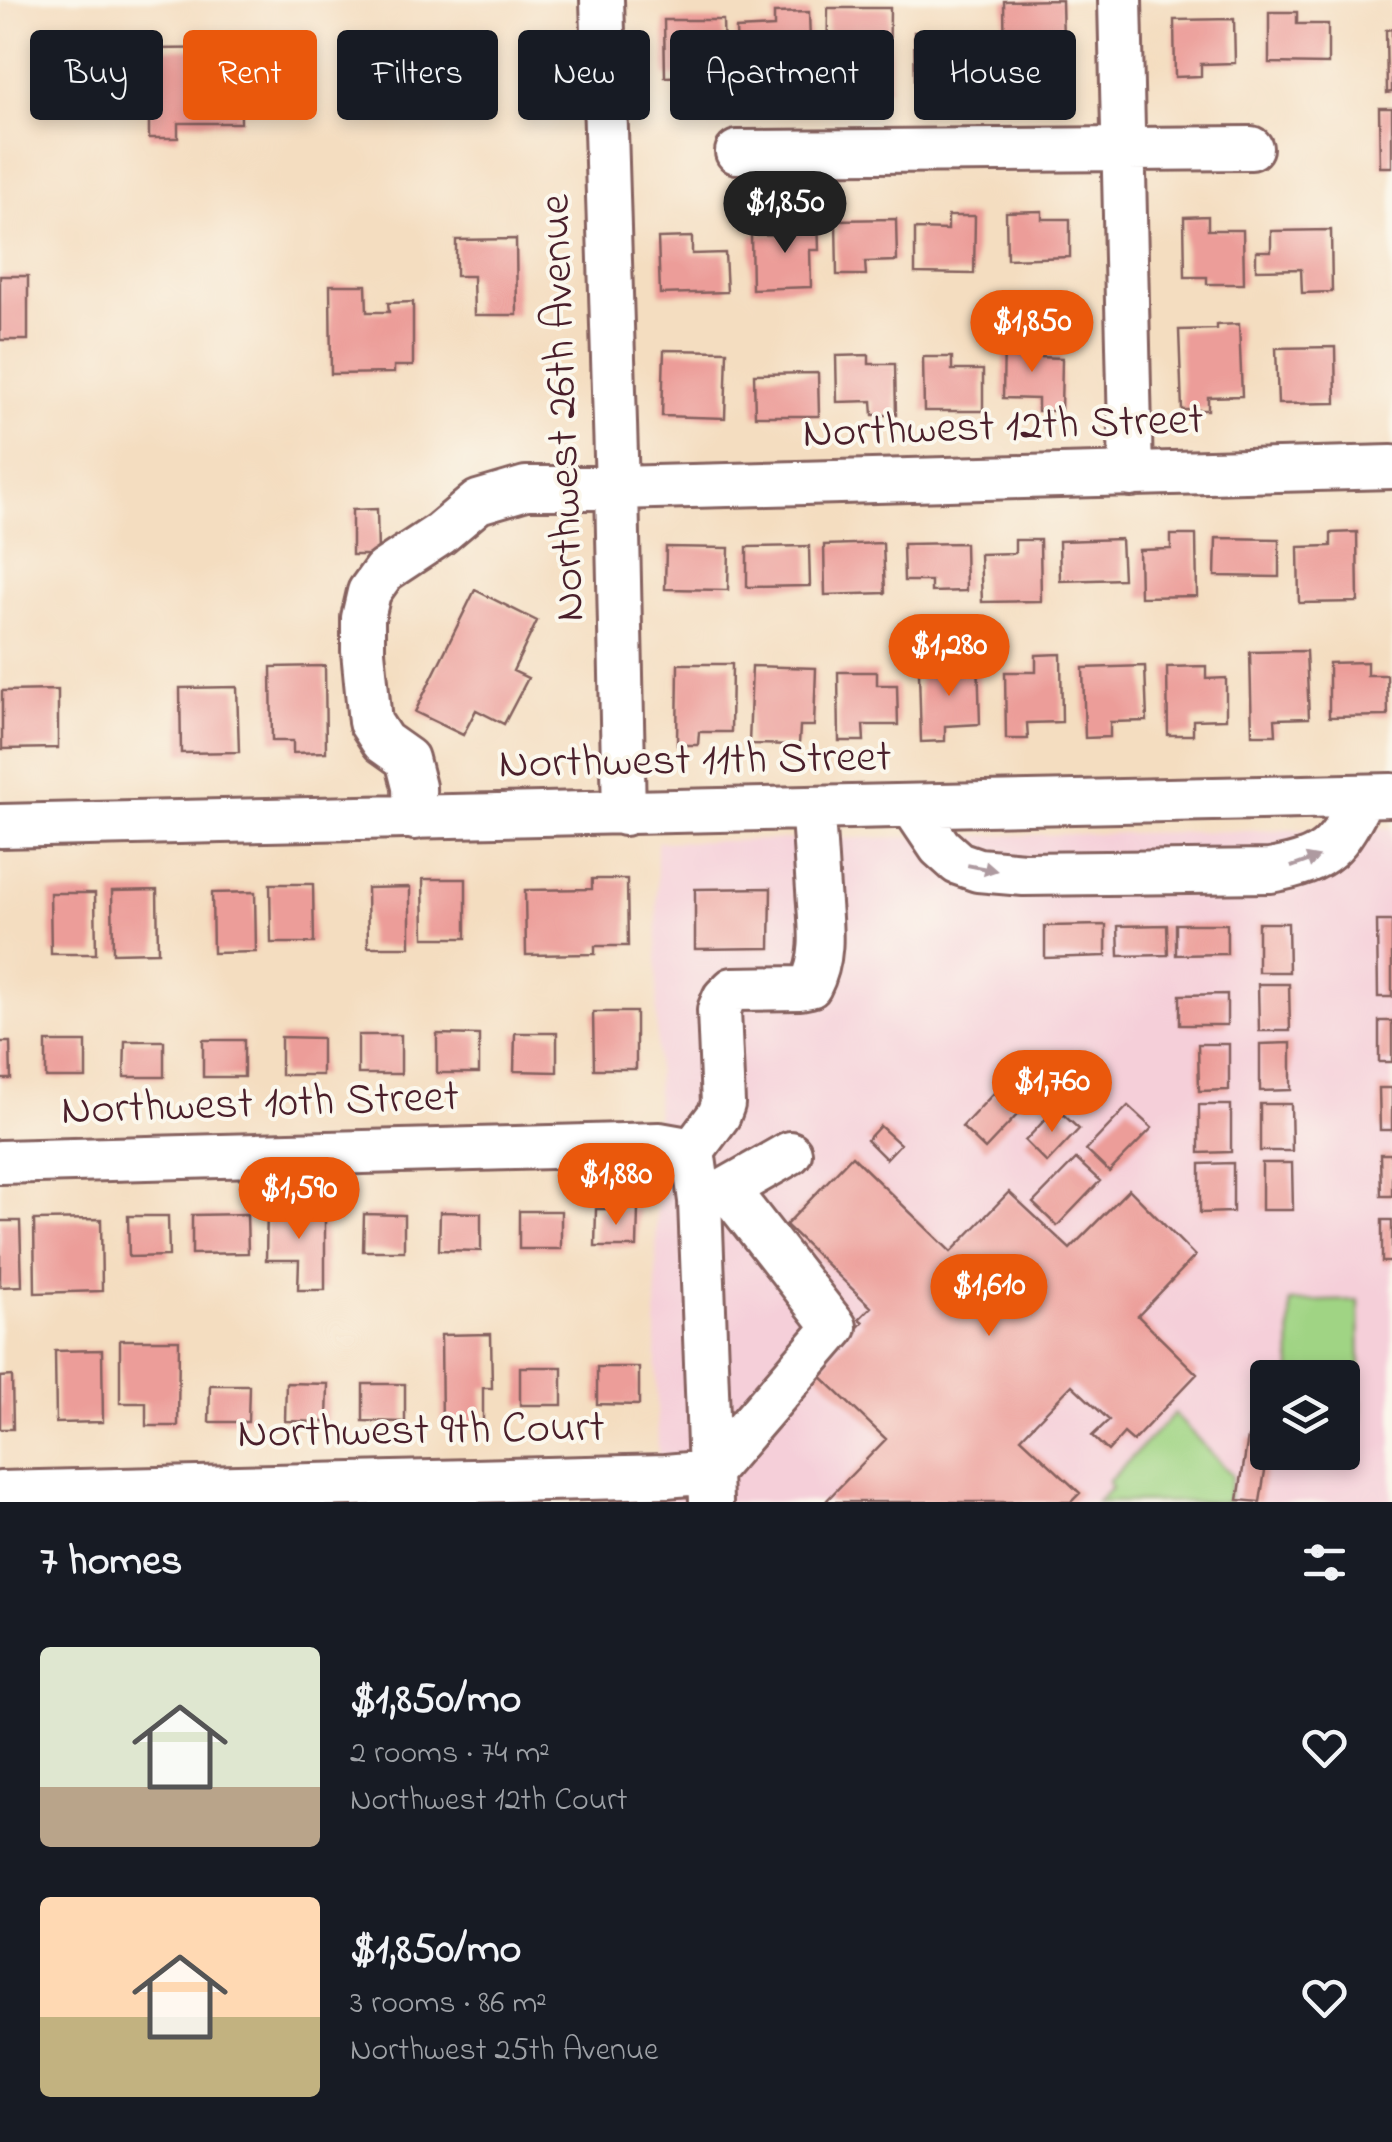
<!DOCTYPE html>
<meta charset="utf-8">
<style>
:root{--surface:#171b24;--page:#20242c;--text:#f1f3f6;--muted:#9ea1a6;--accent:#ea580c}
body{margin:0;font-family:"Indie Flower",sans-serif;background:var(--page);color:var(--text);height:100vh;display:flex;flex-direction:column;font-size:38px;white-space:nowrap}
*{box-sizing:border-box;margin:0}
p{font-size:32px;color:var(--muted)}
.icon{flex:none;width:55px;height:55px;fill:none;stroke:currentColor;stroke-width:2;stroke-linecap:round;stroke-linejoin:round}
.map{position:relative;height:1502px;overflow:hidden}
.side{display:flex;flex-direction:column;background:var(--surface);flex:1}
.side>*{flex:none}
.top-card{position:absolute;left:30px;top:30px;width:1332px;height:90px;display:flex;gap:20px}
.buttons{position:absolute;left:1250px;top:1360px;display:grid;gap:20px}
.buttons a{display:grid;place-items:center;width:110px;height:110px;border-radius:10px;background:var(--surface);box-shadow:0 5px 15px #0003;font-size:50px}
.price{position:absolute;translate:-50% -85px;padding:0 22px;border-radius:35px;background:var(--accent);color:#fff;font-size:32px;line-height:65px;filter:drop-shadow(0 2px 5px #0008)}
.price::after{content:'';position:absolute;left:50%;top:60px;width:30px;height:22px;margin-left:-15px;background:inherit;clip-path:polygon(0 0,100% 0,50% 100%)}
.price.current{background:#222;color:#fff}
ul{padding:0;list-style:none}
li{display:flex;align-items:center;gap:30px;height:250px;padding:0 40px}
li span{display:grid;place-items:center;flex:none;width:280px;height:200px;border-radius:10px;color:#555}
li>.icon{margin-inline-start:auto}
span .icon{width:120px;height:120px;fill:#fffc;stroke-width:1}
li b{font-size:42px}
h2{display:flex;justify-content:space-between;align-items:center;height:120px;padding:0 40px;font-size:42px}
.pill{padding:0 35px;border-radius:10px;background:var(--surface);box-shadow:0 5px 15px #0003;font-size:35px;line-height:90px}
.pill.current{background:var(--accent);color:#fff}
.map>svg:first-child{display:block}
.built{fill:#f5cfd9;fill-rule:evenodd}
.green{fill:#a0d484;stroke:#757a58;stroke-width:2.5}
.building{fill:#ec9d99}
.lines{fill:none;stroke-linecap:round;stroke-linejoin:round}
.minor-casing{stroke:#86625f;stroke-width:48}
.minor{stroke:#fff;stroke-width:42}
.oneway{fill:#ae9aa0}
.labels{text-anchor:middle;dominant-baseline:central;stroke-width:8;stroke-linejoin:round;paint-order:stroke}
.street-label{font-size:45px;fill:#4a1f2b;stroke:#fbf7ec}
</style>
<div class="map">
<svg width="1392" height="1502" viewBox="0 0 1392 1502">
<rect width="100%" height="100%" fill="#fbf7ec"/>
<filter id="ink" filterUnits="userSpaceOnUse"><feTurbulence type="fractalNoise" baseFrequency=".01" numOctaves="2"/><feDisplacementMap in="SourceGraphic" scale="20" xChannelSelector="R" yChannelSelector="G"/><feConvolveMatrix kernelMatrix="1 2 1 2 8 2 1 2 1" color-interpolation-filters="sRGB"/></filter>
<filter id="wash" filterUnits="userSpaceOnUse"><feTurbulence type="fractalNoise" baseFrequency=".0048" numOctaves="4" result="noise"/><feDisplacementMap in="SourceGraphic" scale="40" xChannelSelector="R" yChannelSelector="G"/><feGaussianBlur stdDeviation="2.25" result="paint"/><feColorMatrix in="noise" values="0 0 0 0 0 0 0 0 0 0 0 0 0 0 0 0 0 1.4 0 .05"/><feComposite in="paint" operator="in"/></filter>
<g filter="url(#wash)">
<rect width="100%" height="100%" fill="#f4ddc0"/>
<path class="built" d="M1392 828V1502H659L656 1361 657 842ZM1268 1378H1342V1452H1268Z"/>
<path class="green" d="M1359 1300 1361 1421 1343 1422 1342 1378 1291 1377 1290 1302Z
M1174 1414 1232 1475 1228 1502H1097L1111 1488 1108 1482Z"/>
<g id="blocks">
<path class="building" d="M1062 0 1064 84 1043 85 1042 72H1005L1004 1Z
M828 8H890L889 90H865V77H827Z
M809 12 811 71 738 74 736 29 774 27V13Z
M1269 12H1297V24H1328V64L1269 63Z
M1234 19 1235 63 1201 64V76L1175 77 1174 20Z
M664 20H723L724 61 690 62V76L665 77Z
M1392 29V92L1387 93 1386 30Z
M914 32H943V45H974L975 86 915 87Z
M240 48 241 123H178V138H149V49Z
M1379 108H1392V167H1380Z
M1042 211V219H1070V257L1007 259 1006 212Z
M948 216H975L974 274 915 273V229L948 230Z
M1208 216V230H1243L1244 284H1207V277H1185L1184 217Z
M818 217 819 250H810L811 287 752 289 751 235 786 234V218Z
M896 219 897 261 865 262 866 275H837L836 220Z
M1331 230 1332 292 1302 293 1301 269 1256 270V251H1271V231Z
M692 237V254L725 253 727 292 660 294 658 238Z
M516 239 517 315H474L473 276H456V240Z
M0 276H28V340H0Z
M330 285H366L367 312H389L388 303 413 302V366H394V373L331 374Z
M1239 324 1242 396 1208 397V410H1182L1179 330 1217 329V325Z
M1004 339H1039V357L1062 358 1061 411H1038V399L1003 398Z
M1335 347 1336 403 1278 404 1276 348Z
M664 350 727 351 725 418 662 416Z
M869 355V364H895L896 415H873L872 401 837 402 836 356Z
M923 357H952V370H983V411H924Z
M818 373 819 416H755L754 374Z
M377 509 378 555H352V510Z
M1357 532 1358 602 1299 603 1298 547 1331 546V533Z
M1171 535H1196L1197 596 1140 597 1139 550 1171 549Z
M1216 538 1279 539V577L1215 576Z
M1121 539 1123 579 1060 581 1059 541Z
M1015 540H1040L1041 601 982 602 980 554 1015 553Z
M883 543 885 593 825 595 824 545Z
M965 543 966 591 931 592V581H904L903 544Z
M809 546 810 586 747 587V547Z
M666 547 729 548 728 590 665 589Z
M475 590 537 621 513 671 528 678 504 724 476 710 463 735 415 712Z
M1306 651 1309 718 1275 719 1276 735H1252L1250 652Z
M1061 654 1062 722 1027 723 1028 739H1006L1005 672H1036V655Z
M978 657 980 724 945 726V741L921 742 919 672 953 671V658Z
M1367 662V675H1387L1388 716 1329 717V663Z
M678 664H732L731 732H699L698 745H677Z
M325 666 326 752 293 753V741H272L271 667Z
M752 666 816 668 814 726H800L799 745 749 744Z
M1145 666 1147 721 1110 722V737L1085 738 1083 668Z
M1206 666V679L1226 678V719L1193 720V735H1168L1167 667Z
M838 672H877V685H897L898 725H863L864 741H839Z
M237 687 239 752 181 753 180 688Z
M58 690V748L2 749V691Z
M423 879H466V938H424Z
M592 879H627L628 946H595V954L526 955 525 890 592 889Z
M270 884H313L314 943H271Z
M410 887V947H368L367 888Z
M771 888 770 948 695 949V889Z
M157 890 158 952 113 953 112 891Z
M255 892 256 952 213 953 212 893Z
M50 893H95L96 954H51Z
M1377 921H1392V997H1378Z
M1258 923H1288L1289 972H1258Z
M1176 924H1227V954L1176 955Z
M1106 925V956L1045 958V926Z
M1167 925 1168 955 1119 956 1118 926Z
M1258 984H1289L1290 1031H1259Z
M1227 994V1025H1180V995Z
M593 1012H636V1069H594Z
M1379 1021H1392V1062H1379Z
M515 1033H557V1072L514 1071Z
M437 1034 479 1035V1073H437Z
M358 1035H401V1074H358Z
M281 1037 322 1038V1075H281Z
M203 1040H244V1077H203Z
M125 1041H164V1077H124Z
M0 1042H10L11 1079H0Z
M46 1042H86V1078H46Z
M1291 1043V1090L1260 1091V1044Z
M1198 1044H1229V1090L1199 1091Z
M1379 1088H1392V1130H1380Z
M994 1093 1017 1115 985 1149 962 1127Z
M1260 1104H1291L1292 1151H1260Z
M1199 1105H1231V1152L1199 1153Z
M1128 1106 1152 1128 1109 1172 1086 1150Z
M1056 1108 1079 1129 1047 1163 1025 1141Z
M880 1126 900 1144 886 1159 867 1140Z
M1380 1154H1392V1196H1381Z
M852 1156 951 1252 1009 1192 1070 1249 1129 1189 1195 1256 1138 1316 1197 1374 1133 1441 1124 1433 1108 1451 1092 1436 1109 1420 1072 1385 1021 1438 1080 1493 1071 1502H829L827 1500 886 1439 816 1372 863 1322 859 1319 871 1307 786 1225Z
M1076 1159 1100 1181 1057 1226 1033 1203Z
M1233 1163V1212L1200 1213V1164Z
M1262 1163H1292L1293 1210H1262Z
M267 1207 325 1208V1290H298L299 1260H266Z
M596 1209H638L637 1247H595Z
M519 1211H561V1249H519Z
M440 1212 481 1213V1251L439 1250Z
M247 1214 248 1253 192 1254V1215Z
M364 1214 404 1215V1251H363Z
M128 1216H168L169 1256 129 1257Z
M101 1219 102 1291 35 1293 34 1220Z
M1382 1220H1392V1262H1382Z
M0 1221H20L22 1286 0 1287Z
M491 1334 492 1388H483V1425H442L441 1335Z
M120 1340H179L178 1426H146V1403H120Z
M102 1350 103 1422 56 1423 55 1351Z
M520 1367H562V1405H520Z
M597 1367H639V1405L597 1404Z
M12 1376 13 1429H0V1377Z
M286 1383 328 1384 327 1422 285 1421Z
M363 1384H405V1422L363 1421Z
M210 1385H249L248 1422H209Z
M1248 1437 1268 1440V1452L1260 1502 1238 1500Z"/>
</g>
</g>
<g filter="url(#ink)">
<use href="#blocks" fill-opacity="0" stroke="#86625f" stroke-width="2.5"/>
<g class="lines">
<g class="minor-casing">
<path id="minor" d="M602 0 617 488 624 814
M1120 0 1131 475
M737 152 1251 148
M913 807 940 847 958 863 978 870 1024 874 1270 871C1329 860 1337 847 1363 796
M415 818 414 787 407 759 383 742 370 722 363 651V618L369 592 384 571 440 534 478 502 526 488H617L1392 467
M0 826 1392 795
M693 1150 719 1115 723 1104 719 1010 724 998 733 989 800 988 810 986C826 955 820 923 818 890 816 863 815 836 812 809
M0 1162 659 1144 693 1150 700 1201 710 1472 666 1476 0 1493
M727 1189 790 1153
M700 1201 727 1189 835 1327 710 1472 711 1502"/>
</g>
<use href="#minor" class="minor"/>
</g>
<defs><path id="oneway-solid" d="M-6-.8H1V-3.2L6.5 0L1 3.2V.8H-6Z" transform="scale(2.5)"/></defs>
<g class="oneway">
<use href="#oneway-solid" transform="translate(1305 862) rotate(-20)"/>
<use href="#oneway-solid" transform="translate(982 868) rotate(11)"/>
</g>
</g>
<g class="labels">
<g class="street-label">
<text transform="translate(564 408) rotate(-92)">Northwest 26th Avenue</text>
<text transform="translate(1003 428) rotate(-2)">Northwest 12th Street</text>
<text transform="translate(695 762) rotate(-1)">Northwest 11th Street</text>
<text transform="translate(260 1105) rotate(-2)">Northwest 10th Street</text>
<text transform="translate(421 1432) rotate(-1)">Northwest 9th Court</text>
</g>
</g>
</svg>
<div class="buttons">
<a><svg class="icon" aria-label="layers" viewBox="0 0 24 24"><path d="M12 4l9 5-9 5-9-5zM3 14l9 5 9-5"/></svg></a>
</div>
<b class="price current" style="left:785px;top:256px">$1,850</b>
<b class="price" style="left:1032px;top:375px">$1,850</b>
<b class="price" style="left:949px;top:699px">$1,280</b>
<b class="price" style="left:1052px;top:1135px">$1,760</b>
<b class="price" style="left:616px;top:1228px">$1,880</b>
<b class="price" style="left:299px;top:1242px">$1,590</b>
<b class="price" style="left:989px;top:1339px">$1,610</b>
<div class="top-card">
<a class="pill">Buy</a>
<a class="pill current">Rent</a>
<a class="pill">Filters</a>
<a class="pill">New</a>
<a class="pill">Apartment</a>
<a class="pill">House</a>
</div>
</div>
<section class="side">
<h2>7 homes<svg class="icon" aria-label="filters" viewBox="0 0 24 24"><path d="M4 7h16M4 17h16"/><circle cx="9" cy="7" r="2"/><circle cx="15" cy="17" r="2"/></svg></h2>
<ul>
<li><span style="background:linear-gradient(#dfe7d0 70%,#b9a48a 0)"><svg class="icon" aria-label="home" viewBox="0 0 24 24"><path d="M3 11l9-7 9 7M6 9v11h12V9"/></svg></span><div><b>$1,850/mo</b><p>2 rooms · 74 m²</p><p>Northwest 12th Court</p></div><svg class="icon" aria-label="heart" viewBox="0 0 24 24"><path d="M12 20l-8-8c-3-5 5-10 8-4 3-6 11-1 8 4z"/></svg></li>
<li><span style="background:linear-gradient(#ffd9b3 60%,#c2b280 0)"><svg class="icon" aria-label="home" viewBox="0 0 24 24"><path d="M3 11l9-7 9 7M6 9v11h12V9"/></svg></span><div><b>$1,850/mo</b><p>3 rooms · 86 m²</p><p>Northwest 25th Avenue</p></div><svg class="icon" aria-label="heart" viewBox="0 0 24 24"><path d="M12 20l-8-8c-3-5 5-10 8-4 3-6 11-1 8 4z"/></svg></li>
</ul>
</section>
